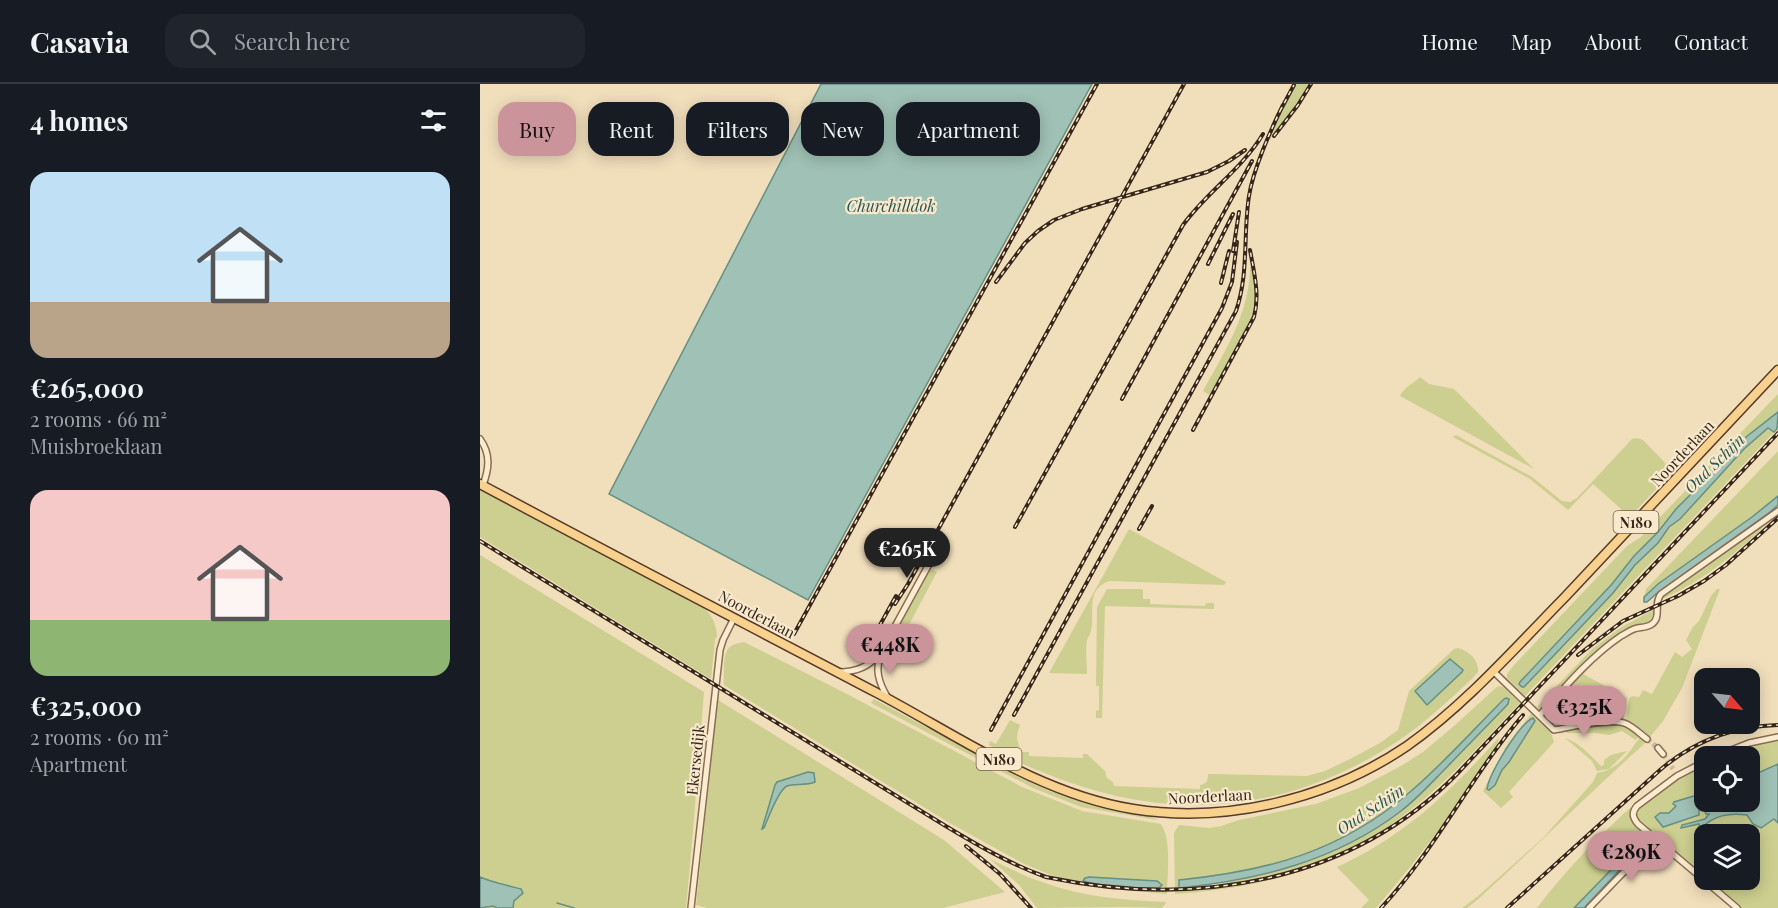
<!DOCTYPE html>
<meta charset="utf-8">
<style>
:root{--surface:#171b24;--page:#20242c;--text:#f1f3f6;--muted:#9ea1a6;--line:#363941;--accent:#cb949a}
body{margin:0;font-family:"Playfair Display",serif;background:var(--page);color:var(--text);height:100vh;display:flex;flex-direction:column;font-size:22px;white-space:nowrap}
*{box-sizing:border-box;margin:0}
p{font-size:20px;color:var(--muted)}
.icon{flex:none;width:33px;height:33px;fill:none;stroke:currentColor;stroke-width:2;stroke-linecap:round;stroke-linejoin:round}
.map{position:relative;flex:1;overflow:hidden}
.drawer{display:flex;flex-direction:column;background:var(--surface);width:480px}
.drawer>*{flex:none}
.banner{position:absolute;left:18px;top:18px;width:570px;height:54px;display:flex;gap:12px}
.needle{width:39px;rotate:118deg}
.fabs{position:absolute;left:1214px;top:584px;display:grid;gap:12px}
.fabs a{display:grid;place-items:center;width:66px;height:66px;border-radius:12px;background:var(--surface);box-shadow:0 3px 15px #0003;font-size:30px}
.price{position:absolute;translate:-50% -51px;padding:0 14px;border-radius:21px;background:var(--accent);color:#111;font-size:20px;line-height:39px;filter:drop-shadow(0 2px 3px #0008)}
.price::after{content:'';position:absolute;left:50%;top:36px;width:18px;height:14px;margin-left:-9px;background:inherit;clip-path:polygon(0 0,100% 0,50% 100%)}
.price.selected{background:#222;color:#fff}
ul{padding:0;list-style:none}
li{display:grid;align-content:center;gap:12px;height:318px;padding:0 30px}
li span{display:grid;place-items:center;height:186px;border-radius:18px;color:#555}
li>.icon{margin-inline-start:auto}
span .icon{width:108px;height:108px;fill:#fffc;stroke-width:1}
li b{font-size:26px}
h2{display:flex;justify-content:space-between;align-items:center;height:72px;padding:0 30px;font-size:26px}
.pill{padding:0 21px;border-radius:18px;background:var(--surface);box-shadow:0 3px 15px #0003;font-size:21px;line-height:54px}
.pill.selected{background:var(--accent);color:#111}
header{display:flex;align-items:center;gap:36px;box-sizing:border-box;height:84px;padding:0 30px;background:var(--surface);border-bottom:2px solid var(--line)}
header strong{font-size:28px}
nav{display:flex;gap:33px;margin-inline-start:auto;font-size:21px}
.search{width:420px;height:54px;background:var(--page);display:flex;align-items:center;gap:15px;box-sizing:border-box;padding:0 21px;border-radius:18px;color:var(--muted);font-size:22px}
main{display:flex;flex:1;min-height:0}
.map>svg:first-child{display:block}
.green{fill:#cccf8f;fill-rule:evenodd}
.water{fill:#a0c1b5;stroke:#678f83;stroke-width:1.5}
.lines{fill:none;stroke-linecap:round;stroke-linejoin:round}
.stream{stroke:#678f83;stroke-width:1.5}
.minor-tunnel{stroke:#ccb99b;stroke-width:5;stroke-dasharray:5 2.5;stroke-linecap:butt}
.minor-casing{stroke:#896d54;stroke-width:8}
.primary-casing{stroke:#563b29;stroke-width:11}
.minor{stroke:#fbebcf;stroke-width:5}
.primary{stroke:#f8d18f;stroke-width:8}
.rail-casing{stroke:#37261a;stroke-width:4}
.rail{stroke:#f8e8cc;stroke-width:1.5;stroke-dasharray:4.5;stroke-linecap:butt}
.labels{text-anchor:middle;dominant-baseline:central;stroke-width:4.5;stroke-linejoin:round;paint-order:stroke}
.shield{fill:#f8e8cc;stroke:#71604f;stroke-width:1.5}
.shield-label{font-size:14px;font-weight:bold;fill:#37261a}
.street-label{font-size:15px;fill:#37261a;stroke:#f8e8cc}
.water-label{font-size:16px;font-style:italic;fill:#285852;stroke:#f8e8cc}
</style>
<header>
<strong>Casavia</strong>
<div class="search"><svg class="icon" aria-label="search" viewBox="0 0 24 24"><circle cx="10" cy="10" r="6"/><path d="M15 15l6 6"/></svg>Search here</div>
<nav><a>Home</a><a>Map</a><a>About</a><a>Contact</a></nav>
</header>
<main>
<section class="drawer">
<h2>4 homes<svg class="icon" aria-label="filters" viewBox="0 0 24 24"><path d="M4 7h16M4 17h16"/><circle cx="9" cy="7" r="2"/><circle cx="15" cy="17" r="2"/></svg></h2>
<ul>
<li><span style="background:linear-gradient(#bfe0f5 70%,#b9a48a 0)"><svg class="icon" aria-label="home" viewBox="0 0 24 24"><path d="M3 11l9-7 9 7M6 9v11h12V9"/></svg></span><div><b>€265,000</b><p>2 rooms · 66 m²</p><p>Muisbroeklaan</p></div></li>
<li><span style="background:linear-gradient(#f6c9c9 70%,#8fb573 0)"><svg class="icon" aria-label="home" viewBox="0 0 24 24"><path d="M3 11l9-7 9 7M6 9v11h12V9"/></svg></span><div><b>€325,000</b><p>2 rooms · 60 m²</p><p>Apartment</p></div></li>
</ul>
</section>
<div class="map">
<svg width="1298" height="824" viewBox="0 0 1298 824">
<rect width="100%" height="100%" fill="#f1debb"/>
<path class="green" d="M816 0H828L818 17 788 58 805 20Z
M770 182C780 199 776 224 769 243L730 311 723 307C745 267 770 229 770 182Z
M940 293 949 300 974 305 1054 385 920 312C925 302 932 301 940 293Z
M1298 310V344L1045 612 1027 594V590L1035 580 1147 462 1161 453Z
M976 351 1052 393 1082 417 1090 418 1097 414 1152 355 1157 354 1163 356 1192 386 1191 389 1150 433 1113 400 1088 426 1050 395 973 353Z
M1298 367V421L1176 510 1167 518H1164L1163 516 1166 505Z
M0 405 225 525C233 533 237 542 237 554L236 553 235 556 231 595 0 453Z
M1281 443 1282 445C1248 475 1222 498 1180 516L1183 511Z
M649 445 746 498 744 501 629 497C605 506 615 529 611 547 610 551 608 553 607 556 605 567 607 579 607 590L569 589Z
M0 471 224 608 214 735 206 824H0Z
M451 485 457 488 407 582 402 577 405 568Z
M627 505H661L663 506V515H670V520L725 522 726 519H734V525L625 522 622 634H616V627L619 626V602H616L617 523Z
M1237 505H1240L1202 604 1183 637 1169 654 1159 645 1146 637 1149 615 1152 612 1159 613 1163 606 1172 610 1195 568 1202 573 1212 565 1206 556 1213 543 1219 537 1231 512Z
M1173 526C1173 539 1165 539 1155 542 1149 543 1143 547 1138 551 1109 573 1085 599 1060 626L1057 623 1112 565 1140 544Z
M264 558 367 610 542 703 602 727 681 740C692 756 687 791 687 810L634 805 605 800 571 791 542 779 468 738 244 601C244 592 242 569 250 563 253 560 260 559 264 558Z
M978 564C989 567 999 576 998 588 993 595 985 601 979 607 958 626 938 644 915 659 802 732 684 739 562 688 543 681 526 671 509 661L510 657 516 660 530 636 540 641C536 651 536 658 542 668H549V672L603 674V670H607L625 687 627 694 633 698 634 702 720 705V701C727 700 728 696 728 690L827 692 845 687 870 675 900 659 918 646 929 607 974 565Z
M1103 590 1147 614 1143 636 1132 635 1079 642H1076L1066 632 1067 627Z
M1018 602 1023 603 1040 619C1010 650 982 682 950 710 872 778 797 803 695 810L694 749 699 741 729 744 741 742 759 736 836 720 879 704 921 682 943 668 974 642ZM1023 615 1029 618 1028 620 938 712 832 776 787 790 734 801 699 804V796C788 787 860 768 930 708 963 680 993 646 1023 615Z
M394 615 535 691 570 707 615 722 669 732 678 736 601 723 553 704 391 619Z
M238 616 464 756 525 808 463 824H227L216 821Z
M1051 630 1071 649 1074 658 1029 708 1033 713 1021 724 1003 707 1026 662Z
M1128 640 1142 641 1159 652 1156 656 1142 647 1129 651 1115 649H1088L1083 647Z
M1019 653 1017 662 968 734 931 782 896 824H881L889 816 857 783C922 754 973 706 1019 653Z
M1160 653 1166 657 1163 661C1106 712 1053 766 996 817L987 824H982L997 813 1063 754 1113 698 1117 689C1138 686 1149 669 1160 653Z
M1085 654C1100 659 1110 671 1121 682L1124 681V676L1131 671 1147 667 1129 685 1117 687 1112 677Z
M1298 654V824H1261L1227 795H1269V750H1224V792L1160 737C1157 734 1156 733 1157 728 1160 717 1212 686 1224 680V717H1269V672H1239L1267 661Z
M1151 723C1151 727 1149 732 1152 736 1159 747 1173 750 1164 764L1106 824H1057C1085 787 1117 754 1151 723Z
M510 775C527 783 544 792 562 798 602 813 644 816 686 818V819L682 824C640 822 599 824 557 824L539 801Z"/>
<path class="water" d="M341 0H612L328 516 129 410Z
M1298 328 1297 345 1294 348 1288 344 1264 365 1200 435 1189 443 1178 459 1155 481 1133 509 1044 603H1042L1039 600 1040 598 1132 500 1154 472 1178 448 1196 425 1219 402 1228 391 1256 365 1266 353Z
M1298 412V421L1290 428 1176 510 1167 518H1164V513L1178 500 1272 433Z
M970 575 983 586 982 588 947 621 935 607Z
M1026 614 1029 615 1028 620C1008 641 987 662 967 683 952 698 938 714 921 727 856 777 778 796 699 804V796C788 787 860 768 930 708 963 680 993 646 1024 615Z
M1053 634 1055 637 1029 678 1022 686 1015 701 1009 706 1007 705C1009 690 1039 640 1053 634Z
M1298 680V739L1294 735 1281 744 1273 740 1267 731C1251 729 1235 731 1224 742V779L1219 740 1201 744 1202 741 1225 735 1229 730H1226L1223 723 1227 722 1229 726H1237L1248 723 1253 717H1259L1257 721 1269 717 1276 707 1273 705 1269 706V693Z
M328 688 334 689 335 698C326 702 314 699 307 702 298 706 288 735 284 744L282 745 295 701 297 698Z
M1224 709V716L1219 720V731L1183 743 1175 733 1180 729H1189L1196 722 1193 720 1194 718Z
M1157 759H1161V763L1104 824H1094Z
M0 793C13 799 27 801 41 805L43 809 34 817 33 824H17L13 822 0 824Z
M609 793 677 797 682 801 679 804C654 804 626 804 603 797L605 794Z"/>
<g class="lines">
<path class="stream" d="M77 819 94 824"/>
<path class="minor-tunnel" d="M1167 655 1178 664
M1183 670 1193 685"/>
<g class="minor-casing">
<path id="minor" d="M0 355C11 370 9 385 3 401
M1013 587 1074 646C1091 643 1129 634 1144 639 1153 642 1160 650 1167 655
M359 588C375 588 388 584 398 571
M408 614C398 598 395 585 401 568L454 471
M1060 631C1085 603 1110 573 1141 552 1145 550 1149 547 1154 545 1159 543 1167 544 1172 540 1182 533 1173 519 1181 510L1298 427
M1178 664 1183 670
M1236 672 1269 659 1298 653
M1224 678 1197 692 1157 722C1151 729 1153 734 1158 740L1257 824
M211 824 240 566 243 556 254 534
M1109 824 1176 755"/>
</g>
<g class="primary-casing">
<path id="primary" d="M0 400C132 471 266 540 399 610 480 653 560 710 653 725 746 740 849 715 927 662 986 620 1034 565 1085 513 1156 438 1227 362 1298 286"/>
</g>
<use href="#minor" class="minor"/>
<use href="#primary" class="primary"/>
<g class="rail-casing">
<path id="rail" d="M800 27 814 1
M794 52 818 21 831 0
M753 167 759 128
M728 180 753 130
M516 198 545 159 558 147 574 136 602 125 727 88 749 77 765 66
M741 199 749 167
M642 315 772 77
M713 346 774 233C780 211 774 188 770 166
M535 443 703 141C727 108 762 85 783 50
M659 445 672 422
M0 457 464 741C497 761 530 780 566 793 714 824 869 800 977 690L1298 349
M415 520 428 500 704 0
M314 550 617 0
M395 550 416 512
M1098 571 1143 537 1198 512 1224 497 1246 481 1298 434
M534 631 756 227C769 190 763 150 769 112 773 86 791 45 803 21
M511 646 742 224 752 198 757 158
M486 762 520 790 551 824
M901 824C956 765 991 692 1043 631
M1027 824 1180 686C1214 657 1254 642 1298 641"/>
</g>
<use href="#rail" class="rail"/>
</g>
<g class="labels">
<g class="shield">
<rect x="1133.5" y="427" width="45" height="22" rx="4.5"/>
<rect x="496.5" y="664" width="45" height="22" rx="4.5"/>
</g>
<g class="shield-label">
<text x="1156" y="438">N180</text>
<text x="519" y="675">N180</text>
</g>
<g class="street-label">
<text transform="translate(1202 369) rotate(-47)">Noorderlaan</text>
<text transform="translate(277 530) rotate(28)">Noorderlaan</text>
<text transform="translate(215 676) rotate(-84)">Ekersedijk</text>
<text transform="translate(730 712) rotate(-3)">Noorderlaan</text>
</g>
<g class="water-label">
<text x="411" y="121">Churchilldok</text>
<text transform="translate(1234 379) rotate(-44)">Oud Schijn</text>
<text transform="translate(890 725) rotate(-33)">Oud Schijn</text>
</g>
</g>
</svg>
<div class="fabs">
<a><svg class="needle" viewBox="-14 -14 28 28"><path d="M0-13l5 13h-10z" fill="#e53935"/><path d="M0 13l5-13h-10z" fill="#9ea1a6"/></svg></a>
<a><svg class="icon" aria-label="locate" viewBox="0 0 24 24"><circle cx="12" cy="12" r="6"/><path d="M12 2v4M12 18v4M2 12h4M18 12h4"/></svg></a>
<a><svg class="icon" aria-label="layers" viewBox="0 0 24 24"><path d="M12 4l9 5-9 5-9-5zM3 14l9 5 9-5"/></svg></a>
</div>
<b class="price selected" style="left:427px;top:495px">€265K</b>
<b class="price" style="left:410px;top:591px">€448K</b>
<b class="price" style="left:1104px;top:653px">€325K</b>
<b class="price" style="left:1151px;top:798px">€289K</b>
<div class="banner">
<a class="pill selected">Buy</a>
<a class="pill">Rent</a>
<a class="pill">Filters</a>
<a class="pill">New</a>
<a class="pill">Apartment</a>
</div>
</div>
</main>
